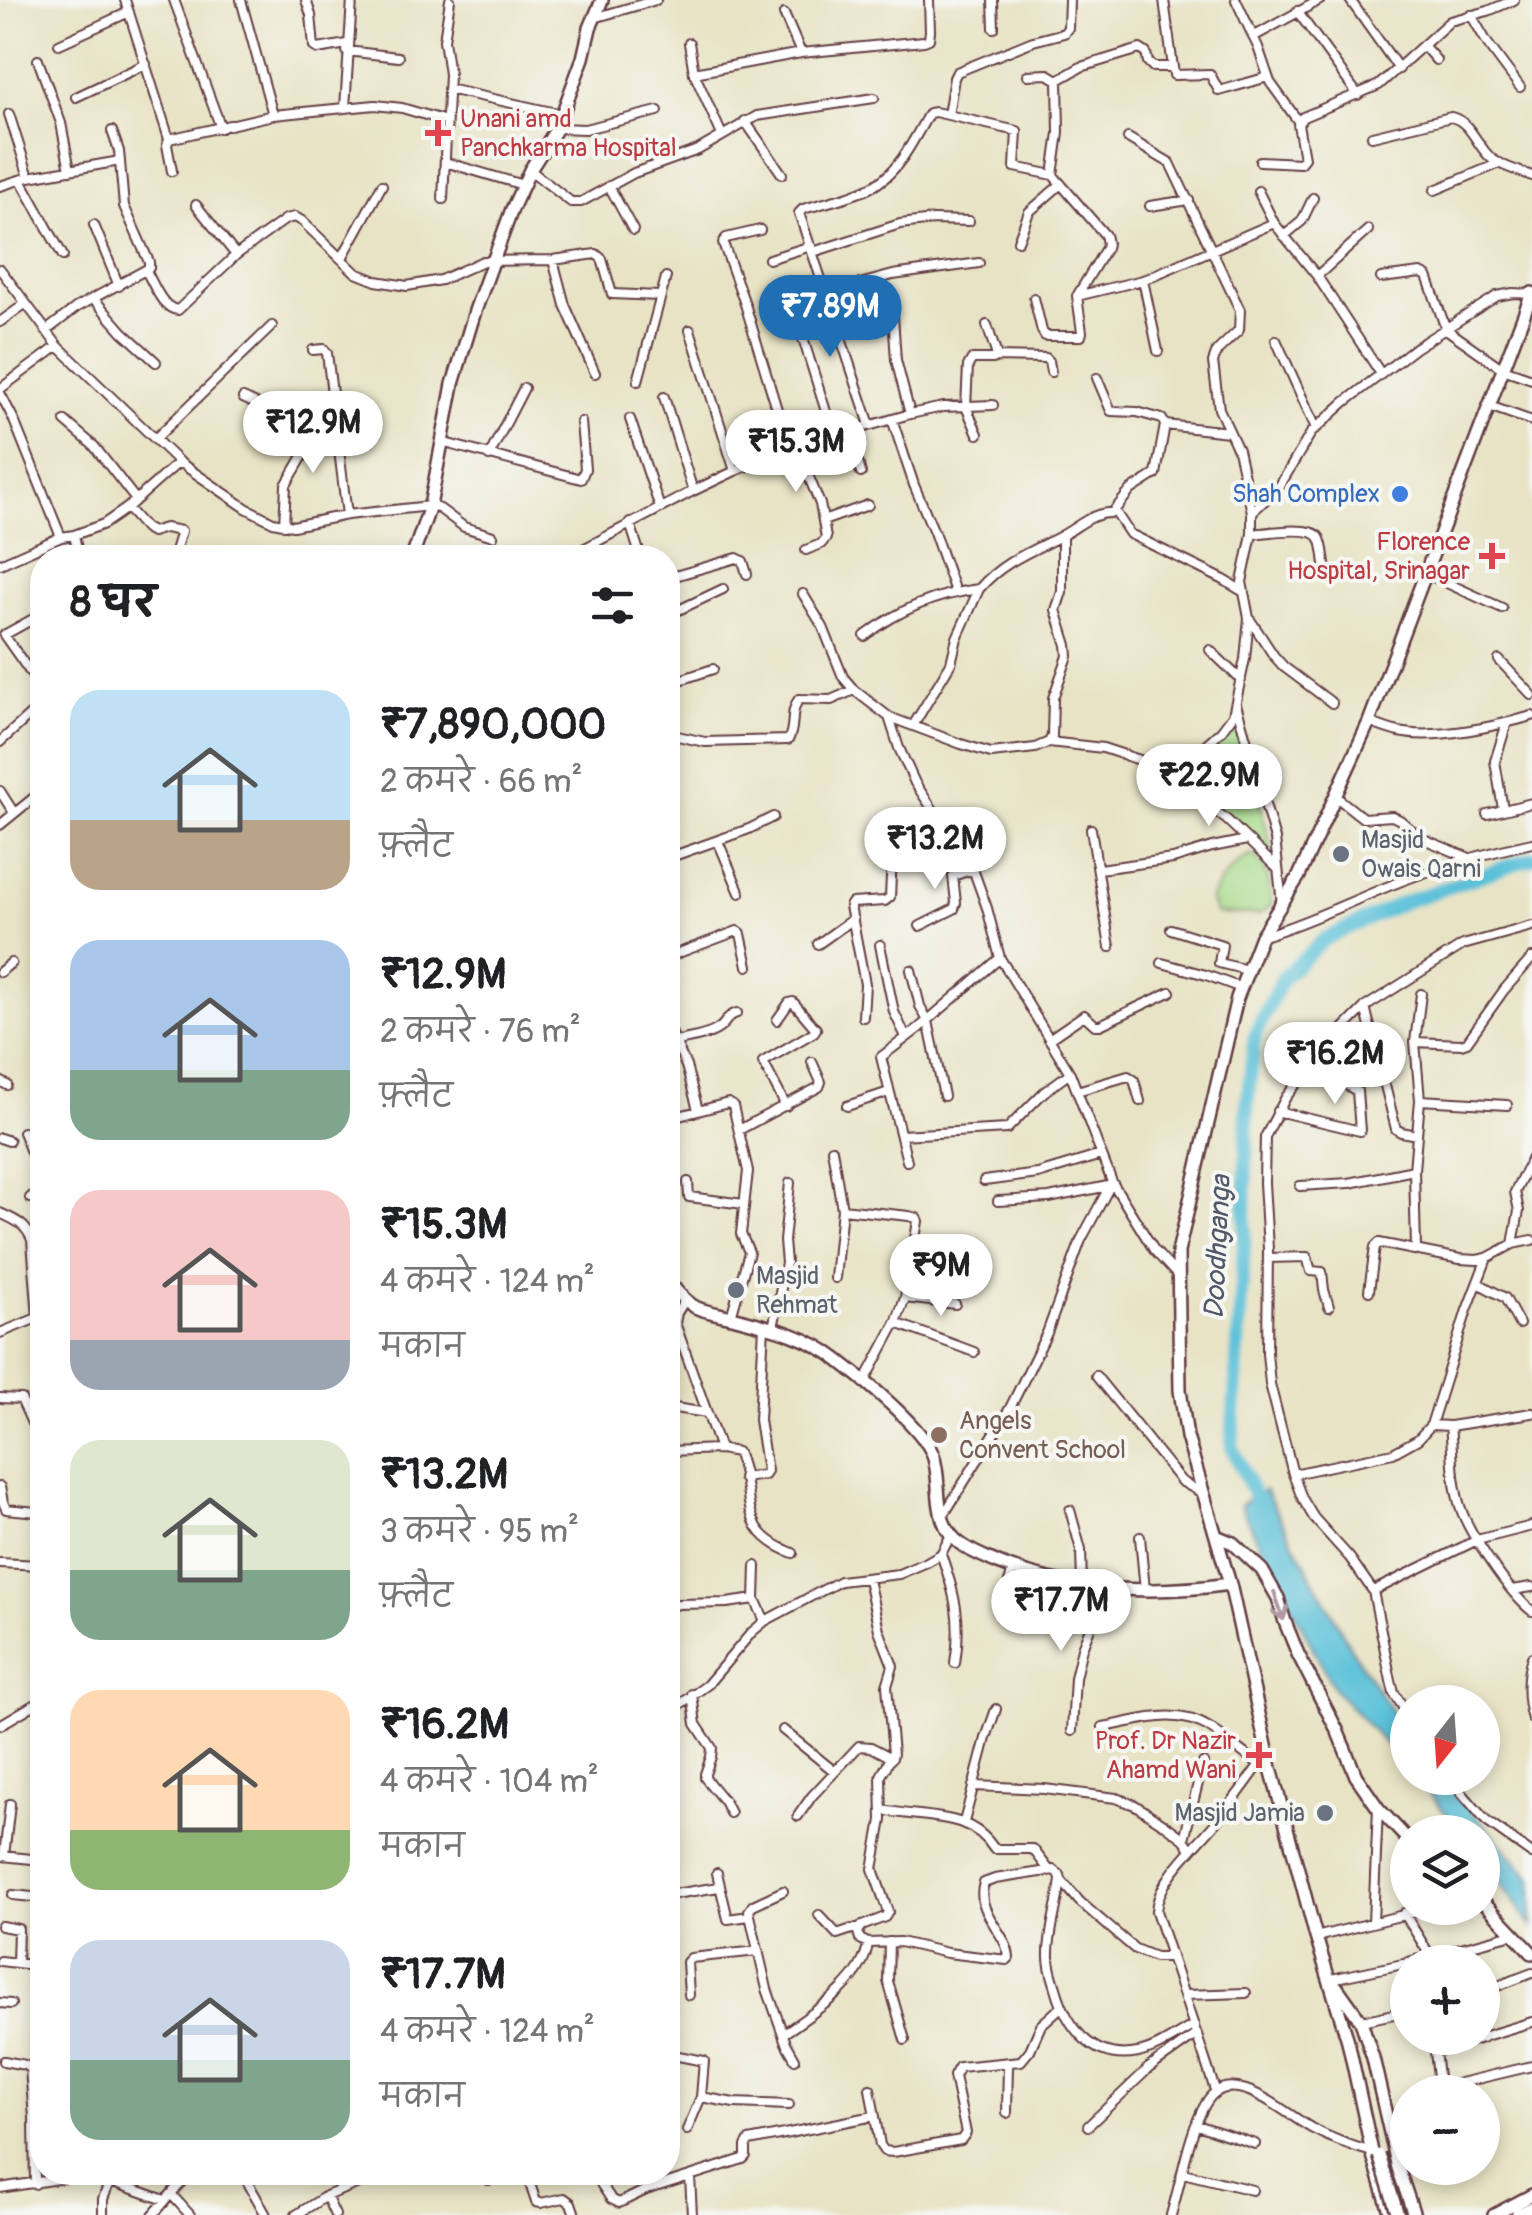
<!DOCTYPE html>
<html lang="hi">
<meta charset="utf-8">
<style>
:root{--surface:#fff;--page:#f2f2f2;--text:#202124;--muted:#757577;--accent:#1f6fb2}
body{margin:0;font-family:Pangolin,"Playpen Sans Deva",sans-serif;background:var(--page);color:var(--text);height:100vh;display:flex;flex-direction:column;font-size:38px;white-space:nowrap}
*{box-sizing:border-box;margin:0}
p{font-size:32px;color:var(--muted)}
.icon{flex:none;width:55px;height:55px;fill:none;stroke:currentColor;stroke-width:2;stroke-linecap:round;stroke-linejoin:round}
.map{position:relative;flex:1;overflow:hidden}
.details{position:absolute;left:30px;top:545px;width:650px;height:1640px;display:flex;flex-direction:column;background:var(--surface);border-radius:40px;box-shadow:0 5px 15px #0003}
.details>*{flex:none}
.needle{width:65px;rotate:197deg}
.tools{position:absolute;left:1390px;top:1685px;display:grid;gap:20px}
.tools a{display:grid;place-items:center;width:110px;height:110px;border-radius:50%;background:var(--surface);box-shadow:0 5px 15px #0003;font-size:50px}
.price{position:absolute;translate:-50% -85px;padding:0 22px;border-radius:35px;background:#fff;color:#222;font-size:32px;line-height:65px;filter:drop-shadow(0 2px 5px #0008)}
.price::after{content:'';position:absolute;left:50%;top:60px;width:30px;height:22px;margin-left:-15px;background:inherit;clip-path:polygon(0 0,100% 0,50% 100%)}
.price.current{background:var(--accent);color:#fff}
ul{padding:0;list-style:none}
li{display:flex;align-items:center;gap:30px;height:250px;padding:0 40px}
li span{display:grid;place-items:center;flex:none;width:280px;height:200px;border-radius:30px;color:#555}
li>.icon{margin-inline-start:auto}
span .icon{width:120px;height:120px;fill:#fffc;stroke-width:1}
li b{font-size:42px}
h2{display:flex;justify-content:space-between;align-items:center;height:120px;padding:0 40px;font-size:42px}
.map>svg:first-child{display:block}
.green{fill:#a7db8b;stroke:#787d5b;stroke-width:2.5}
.water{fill:#5cc1d9;stroke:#537082;stroke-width:2.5}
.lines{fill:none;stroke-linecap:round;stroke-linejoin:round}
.river{stroke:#5cc1d9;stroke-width:14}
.street-casing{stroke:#623c42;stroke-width:12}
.primary-casing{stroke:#623c42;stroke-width:16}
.street{stroke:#fff;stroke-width:8}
.primary{stroke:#fff;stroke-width:11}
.primary-bridge-casing{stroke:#623c42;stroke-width:16;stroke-linecap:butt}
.primary-bridge{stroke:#fff;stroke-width:11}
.oneway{stroke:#ae9aa0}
.health-dot{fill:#e0444e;stroke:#f6f6f2;stroke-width:4}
.shop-dot{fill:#3f7fe0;stroke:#f6f6f2;stroke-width:4}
.worship-dot{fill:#6b7280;stroke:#f6f6f2;stroke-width:4}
.education-dot{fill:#8d6e63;stroke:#f6f6f2;stroke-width:4}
.labels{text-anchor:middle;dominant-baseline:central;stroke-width:8;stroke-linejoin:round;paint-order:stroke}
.health-label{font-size:25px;fill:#be3a42;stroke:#f6f6f2;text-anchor:end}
.shop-label{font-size:25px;fill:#366cbe;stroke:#f6f6f2;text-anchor:end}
.worship-label{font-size:25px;fill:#5b616d;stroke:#f6f6f2;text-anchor:start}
.education-label{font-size:25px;fill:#785e54;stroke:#f6f6f2;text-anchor:start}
.water-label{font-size:28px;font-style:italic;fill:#505868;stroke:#f6f6f2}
</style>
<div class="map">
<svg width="1532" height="2215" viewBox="0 0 1532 2215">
<rect width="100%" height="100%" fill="#f6f6f2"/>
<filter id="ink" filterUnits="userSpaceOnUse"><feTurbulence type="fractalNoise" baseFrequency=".01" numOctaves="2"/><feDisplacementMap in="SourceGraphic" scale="20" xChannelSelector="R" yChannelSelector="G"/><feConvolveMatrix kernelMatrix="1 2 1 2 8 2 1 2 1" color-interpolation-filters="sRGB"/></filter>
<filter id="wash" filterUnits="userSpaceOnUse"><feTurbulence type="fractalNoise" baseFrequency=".0048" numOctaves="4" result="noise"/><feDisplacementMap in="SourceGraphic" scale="40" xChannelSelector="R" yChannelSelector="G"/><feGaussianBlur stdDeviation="2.25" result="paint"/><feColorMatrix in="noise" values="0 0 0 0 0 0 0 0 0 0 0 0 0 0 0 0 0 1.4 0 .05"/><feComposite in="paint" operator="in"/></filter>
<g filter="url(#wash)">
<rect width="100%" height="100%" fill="#e8e3c5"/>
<path class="green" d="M1240 723 1273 854 1267 855 1253 844 1219 807 1176 779V772L1195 763Z
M1253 855C1269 867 1270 886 1272 905L1260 914H1216L1210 899C1220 880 1233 862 1253 855Z"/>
<path class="water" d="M1265 1490 1353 1652 1407 1735V1767L1334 1689 1240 1505Z
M1417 1778H1443L1532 1879V1926L1483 1859 1482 1832H1461Z"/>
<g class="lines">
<path class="river" d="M1262 1513 1232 1447 1245 1228 1247 1106 1255 1034 1283 977 1325 939 1404 902 1532 858"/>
</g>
</g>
<g filter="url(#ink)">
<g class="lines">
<g class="street-casing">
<path id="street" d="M125 0 169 139
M174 0 221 128
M241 0 273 115
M306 0 311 15 314 47 318 49 347 44
M993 0 994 28
M1164 0 1174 75 1210 74 1219 91 1268 77
M1236 0 1258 47 1270 82 1298 121
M1350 0 1399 69
M1297 11 1358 95
M784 14 801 53
M1471 15 1488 44 1520 87
M594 18 656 0
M1253 37 1320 0
M689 43 694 73 722 135
M59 44 129 12
M1423 45 1436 60
M347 51 398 57
M38 60 61 123 70 170
M694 73 801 53 924 41 929 39 930 31 929 0
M1028 75 1048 74 1058 80 1059 133 1053 175
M1058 80 1081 67 1140 49 1146 53 1148 62 1153 67H1172
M448 89 561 114
M76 97 146 64
M345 108 352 0
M9 114 29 177
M948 115 954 78 957 72 1033 41 1064 33 1068 28 1069 0
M745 121 782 174
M557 128 585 129 658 111
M1372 136 1451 117C1472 122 1476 146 1492 159 1503 167 1519 171 1532 176
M1128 138 1170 163 1240 310 1239 330 1217 351 1213 362 1219 409 1238 450 1252 512
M1260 161 1300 163 1304 158 1298 124 1303 117 1379 85 1450 21 1488 11 1514 0
M445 162 523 185
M530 170 571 202H581L634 173 698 150 757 116 874 98
M172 171 167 145 169 139 273 115 375 105 402 108 446 121
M21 180 63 256
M0 186 29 177 120 161
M609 186 633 230
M1435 190 1500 163
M1258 191 1274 223 1317 276 1381 374
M443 199 449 74 444 40 450 0
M196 205 236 255
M1150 206 1189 200
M94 225 119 286
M760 230 726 238 723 243 745 304 789 449
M1284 236 1302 221 1313 198
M1018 241 1029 212 1061 184
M813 252 900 224 934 220 969 221
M342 258 382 185
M769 259 811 246
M553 260 565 305 595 373
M0 269 58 346 179 462 246 508 273 522 293 526 347 515 430 506 440 509 464 527 493 536
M146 271C154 284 162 309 178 310L236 255 286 219 295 217 302 221 356 273 376 281 407 286 441 280 483 261 553 260 596 254 602 259 612 294 660 296
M1317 276 1368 230
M1381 278 1421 273 1427 276 1446 329 1503 369 1532 379
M1143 280 1158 351
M826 293 893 275 979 263
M789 294 834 437
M1077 296 1143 280 1274 223
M93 298 123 332 156 362
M893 316 896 360 910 414
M0 322 25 304
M690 330 735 471
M46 331 77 307 149 268V262L124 206 119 151 112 131
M1276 340 1316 428
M313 350 324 349 327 353 347 515
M996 357 1046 358 1049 361 1051 372
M1097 378 1111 411 1137 412 1162 419 1165 425 1156 474 1131 490 1113 512
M638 381 666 277
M0 389 58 346
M0 393 13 418 61 537
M664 397 693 491
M243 398 289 419 335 422
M1489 406 1532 421
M630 419 660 508
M892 419 914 485 934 532 955 592
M65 421 94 446 136 500
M870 425 799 213 803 209C823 203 861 195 878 183 901 168 915 137 929 113L935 112 1017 131 1015 167 1053 175 1105 235 1107 243 1106 248 1077 296 1082 332 1081 336H1045L1042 331 1034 298
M1165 425 1229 432
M850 432 861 473
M978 434 966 407 968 366 972 359H993L997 356 987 325
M155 439 272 326
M441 442 581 479 585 469 581 422
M797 448 820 504 826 538 821 544 806 550
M489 456 524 388
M127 508 145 528 152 532 165 528 181 531 175 551 177 558
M823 521 868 505
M630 523 641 558
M284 525 286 485 303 456 317 421
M1252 534C1265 533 1310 525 1319 537 1324 544 1324 562 1326 570
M74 535 79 558
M566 558 693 491 735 471 789 449 910 414 943 407 993 405
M0 564 61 537 74 535 104 524 127 508 179 462
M1427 574 1502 608
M668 578 737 558 743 561 747 574
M803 594 823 627 843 677 854 690 889 717 961 744 991 753 1035 748 1049 742 1052 736 1053 698 1068 656 1067 645 1056 610 1062 592V536
M668 615 723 589
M1249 618 1274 656 1284 667 1332 703
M4 635 42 689
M4 635 42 614
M865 636C898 610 936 594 979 589
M1210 650 1241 680
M1499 660 1532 695
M668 684 713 669
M1236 704 1275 839 1282 904
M889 717 899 748 915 783 973 869 987 908 1000 958 1070 1073 1112 1182 1154 1250 1177 1275
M1369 722C1379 726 1389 730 1399 732 1435 740 1497 726 1532 716
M914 724 951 663 957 638 979 589C1001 563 1029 552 1059 537 1079 527 1092 511 1116 513L1130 534 1224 580 1244 592
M668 734 705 742 788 740C796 727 789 712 799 699L831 700 854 690
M0 742 42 704
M1049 742 1103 748 1167 769 1195 754 1221 731 1233 715 1245 659 1249 618 1242 582 1252 534V512L1279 487 1311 433 1345 402 1415 348 1497 296 1513 293 1532 294
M1167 769 1174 779 1227 820 1277 868
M0 791 14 813
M1335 796 1363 818 1392 816 1400 820 1421 838 1467 857
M1503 809 1495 761 1507 723
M1487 814 1532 803
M0 825 42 791
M1091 829 1110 947
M718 841 740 893
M668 858 749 829 773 817
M1099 869 1173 859 1212 847 1247 840
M668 884 671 895
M920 926 954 909 956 903 953 876 973 869
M1171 929 1222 945 1219 963 1247 970
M1263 936C1310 922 1353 900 1399 882 1443 865 1486 853 1532 843
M818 944 853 919
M880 945 894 1012 906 1037
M668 957 737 931 741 934 748 966
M1162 963 1206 975 1241 988
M911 970 920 1006 928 1021 944 1096
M0 972 11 963
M1365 1007 1396 1129 1401 1132 1417 1135
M863 1017 865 984 850 906 852 903 885 901 890 897 893 834 899 828 936 816
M777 1020 789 1003 793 1002 816 1029 814 1032 763 1062 786 1106
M668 1025 686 1066 698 1110
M1049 1039 1084 1015 1095 1025H1100L1170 992
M675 1042C688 1038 707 1037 718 1029 728 1023 724 1017 737 1013
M1415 1042 1461 1044 1467 1042 1504 990 1532 958
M0 1081 7 1085
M1077 1091 1128 1076 1134 1080 1140 1101
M1420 1100 1507 1105
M847 1106 889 1092
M1277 1111 1360 1131 1357 1091 1312 1065
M668 1119 728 1103 733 1106 748 1171 741 1234 749 1252 731 1317
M739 1130 819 1087 821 1082 812 1062
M23 1132 42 1180
M901 1135 1007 1129 1044 1092 1070 1073
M0 1138 9 1141
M832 1149 842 1209 909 1216 917 1218 918 1221 905 1298 896 1323 864 1383
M907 1161 881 1057 919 1028 1000 958
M984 1181 1038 1174 1101 1155
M688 1182 689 1197 744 1204
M1300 1186 1349 1183 1414 1170
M30 1198 42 1187
M998 1201 1049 1198 1108 1186
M0 1213C15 1220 26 1224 32 1240L38 1318
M1513 1244 1519 1211 1515 1192 1532 1158
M1416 1249 1414 1170 1420 1100 1415 1042 1421 994
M1268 1258 1307 1257 1311 1271 1322 1272 1324 1290 1329 1307
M835 1278 842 1209
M1478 1283 1505 1298 1519 1324
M1369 1291 1375 1247 1379 1243 1460 1259 1477 1260 1487 1258 1513 1244 1532 1240
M905 1298 955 1304
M685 1300 677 1313 675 1323 720 1449
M896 1323 974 1352
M773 1328 786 1263 784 1241 790 1183
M0 1333 42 1316
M1096 1376 1181 1481 1204 1494
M0 1398 21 1399 41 1443
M668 1407 707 1413
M1431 1425 1450 1426C1453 1452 1452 1481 1460 1506 1468 1533 1510 1594 1532 1611
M1450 1426 1532 1413
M668 1451 720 1449 737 1452C757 1497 735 1531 793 1553
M1293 1474 1393 1453 1418 1439 1431 1425 1467 1310 1487 1258
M743 1478 765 1475 767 1471 759 1420 764 1326
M0 1487 3 1502 6 1509 37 1512 40 1514 39 1564
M1070 1510 1081 1550 1082 1585
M943 1516 1010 1408 1047 1333 1081 1240 1112 1182
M1140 1537 1145 1590
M941 1554C955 1594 962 1620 955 1663
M0 1563 40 1565
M756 1566 755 1599 765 1621
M868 1579 879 1630 893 1666 887 1686 893 1754 881 1776 882 1820 873 1869 888 1912 885 1917 862 1926 858 1932 860 1939 868 1943 900 1942 947 1953 1007 1960 1009 1958C1008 1933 974 1912 984 1883L995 1879 1054 1870 1060 1875 1061 1880C1058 1903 1048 1935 1049 1957 1049 1968 1053 1978 1056 1988 1067 2027 1092 2062 1138 2053 1158 2049 1176 2035 1194 2025
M1512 1590 1532 1587
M1373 1591 1477 1540 1532 1526
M668 1608 678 1604 727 1603 755 1599
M1001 1609 1013 1569
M1532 1657C1526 1676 1526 1700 1532 1719
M692 1694 696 1724 712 1748 711 1757 705 1774V1778L724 1801 730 1813
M668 1713 707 1685 752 1632 765 1621 840 1581 899 1574 927 1562 941 1554 951 1535
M1408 1715 1394 1693 1391 1681 1373 1591 1350 1558 1314 1518 1302 1498 1293 1474 1270 1384 1267 1353 1268 1249 1264 1183 1265 1137 1286 1097 1334 1038 1365 1007 1463 945 1532 926
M0 1725 42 1700
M1103 1727C1140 1721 1175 1706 1210 1728 1229 1740 1243 1755 1262 1765
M783 1730 834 1771
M1072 1731 1075 1678 1082 1648 1106 1588
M1449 1778 1486 1821 1532 1854
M973 1786 1044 1789 1116 1798 1135 1805 1164 1824 1184 1839 1191 1849
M883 1810C923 1819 970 1810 994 1849H1033L1049 1870
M798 1816 812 1796 859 1746 871 1747 892 1758
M964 1822 986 1738 996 1709
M1184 1839 1203 1763
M2 1856 42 1860
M4 1856 10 1804
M717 1873 728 1919 749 1916
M1061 1880 1080 1902 1135 1949 1155 1957H1171
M783 1891 753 1905 749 1911 767 1989 786 2043 795 2059
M13 1895 42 1898
M668 1895 719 1887
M1404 1913 1434 1962
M819 1915 837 1934 852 1929H859
M1373 1922 1378 1808
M1 1926 18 1929 17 1963
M1316 1937 1431 1908
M889 1942 888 1981 905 2040
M0 1961 42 1966
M1408 1962 1513 1934
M1331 1979 1408 1963
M1482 1992 1532 1973
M689 1995 687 1962 691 1958 758 1951
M1185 1995 1246 1993
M0 2003 11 2004
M1361 2021 1408 2011
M783 2034C813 2013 864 1982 868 1943
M1482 2037 1532 2022
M668 2054 704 2061 701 2097 687 2130
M4 2061 25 2065 30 2069 34 2118 35 2184
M1439 2088 1532 2066
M870 2089 880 2145 884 2151 893 2152 961 2140 966 2133 954 2076 959 2067 1021 2061 1030 2050 1041 2025 1061 2007
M1215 2090 1156 1911C1158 1878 1198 1845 1217 1821 1232 1803 1246 1783 1260 1764
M1440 2092 1435 2052 1482 2038
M701 2097 734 2103 789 2105
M1007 2113 1008 2064
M1197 2125 1255 2144
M1088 2126 1149 2068 1197 2034
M242 2172 266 2215
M526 2172 536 2202 541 2203 564 2198 571 2203 575 2215
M1183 2173 1252 2190
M690 2176 692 2215
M488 2180 513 2172
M601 2184 611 2199 619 2203 646 2190 743 2159 746 2156V2146L749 2141 874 2116
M0 2188 77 2176 110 2181 165 2200
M171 2194 190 2215
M326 2196 335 2215
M103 2215V2199L110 2181
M153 2215 190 2172
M296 2215 326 2196 387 2172
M1171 2215C1181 2182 1189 2131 1206 2103 1230 2061 1286 2115 1313 2129 1332 2139 1351 2146 1372 2152"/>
</g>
<g class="primary-casing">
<path id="primary" d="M412 558 430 506 453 384 475 311 512 209 530 170 557 128 583 58 590 28 602 0
M668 1281C676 1290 684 1301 695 1307 706 1312 720 1314 732 1317 769 1327 806 1335 837 1359 862 1378 923 1428 933 1455 942 1481 933 1513 952 1536 963 1549 983 1556 998 1563 1070 1592 1153 1595 1230 1584
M1216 1536 1233 1543 1262 1570 1278 1598 1285 1622 1298 1654 1337 1730 1356 1776 1378 1808 1408 1840
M1482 1900 1532 1953
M1336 1986 1361 2021 1373 2058 1398 2168 1414 2215
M1391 2215 1372 2152 1348 2041 1316 1937 1271 1768 1230 1584 1187 1437 1180 1390 1178 1252 1237 998 1261 936 1299 876 1369 722 1532 293
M1494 2215 1532 2195
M1517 2215 1532 2208"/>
</g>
<use href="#street" class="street"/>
<use href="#primary" class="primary"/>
<g class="primary-bridge-casing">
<path id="primary-bridge" d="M1379 2155 1398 2215"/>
</g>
<use href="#primary-bridge" class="primary-bridge"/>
</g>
<defs><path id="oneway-shaft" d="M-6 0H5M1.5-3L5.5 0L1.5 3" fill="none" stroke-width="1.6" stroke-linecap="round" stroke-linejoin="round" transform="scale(2.5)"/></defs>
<use class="oneway" href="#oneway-shaft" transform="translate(1279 1606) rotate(71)"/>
</g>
<g class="health-dot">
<path d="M433 118h10v10h10v10h-10v10h-10v-10h-10v-10h10z"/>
<path d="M1487 541h10v10h10v10h-10v10h-10v-10h-10v-10h10z"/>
<path d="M1254 1740h10v10h10v10h-10v10h-10v-10h-10v-10h10z"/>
</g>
<circle class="shop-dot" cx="1400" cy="494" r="10"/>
<g class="worship-dot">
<circle cx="1341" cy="854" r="10"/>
<circle cx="736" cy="1290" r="10"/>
<circle cx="1325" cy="1813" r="10"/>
</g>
<circle class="education-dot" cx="939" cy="1435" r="10"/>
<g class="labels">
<g class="health-label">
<text x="460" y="119" text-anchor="start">Unani amd<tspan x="460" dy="29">Panchkarma Hospital</tspan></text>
<text x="1470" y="542">Florence<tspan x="1470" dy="29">Hospital, Srinagar</tspan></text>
<text x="1236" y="1741">Prof. Dr Nazir<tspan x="1236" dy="29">Ahamd Wani</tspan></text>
</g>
<g class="shop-label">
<text x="1380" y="494">Shah Complex</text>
</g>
<g class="worship-label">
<text x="1361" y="840">Masjid<tspan x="1361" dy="29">Owais Qarni</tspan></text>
<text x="756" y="1276">Masjid<tspan x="756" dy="29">Rehmat</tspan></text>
<text x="1305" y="1813" text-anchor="end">Masjid Jamia</text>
</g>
<g class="education-label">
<text x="959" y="1421">Angels<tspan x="959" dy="29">Convent School</tspan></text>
</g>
<g class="water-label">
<text transform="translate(1218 1247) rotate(-87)">Doodhganga</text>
</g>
</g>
</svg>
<div class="tools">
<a><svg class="needle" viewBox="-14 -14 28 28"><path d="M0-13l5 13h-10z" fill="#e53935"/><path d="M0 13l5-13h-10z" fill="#757577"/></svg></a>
<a><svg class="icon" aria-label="layers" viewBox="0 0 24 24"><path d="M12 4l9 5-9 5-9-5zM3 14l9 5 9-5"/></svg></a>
<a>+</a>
<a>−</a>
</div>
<b class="price current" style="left:830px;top:360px">₹7.89M</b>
<b class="price" style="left:313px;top:476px">₹12.9M</b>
<b class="price" style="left:796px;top:495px">₹15.3M</b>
<b class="price" style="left:1209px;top:829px">₹22.9M</b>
<b class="price" style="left:935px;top:892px">₹13.2M</b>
<b class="price" style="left:1335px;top:1107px">₹16.2M</b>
<b class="price" style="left:941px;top:1319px">₹9M</b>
<b class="price" style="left:1061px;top:1654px">₹17.7M</b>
<section class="details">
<h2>8 घर<svg class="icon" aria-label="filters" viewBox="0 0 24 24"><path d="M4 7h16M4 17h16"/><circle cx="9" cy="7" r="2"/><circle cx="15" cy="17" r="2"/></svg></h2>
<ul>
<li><span style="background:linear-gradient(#bfe0f5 65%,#b9a48a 0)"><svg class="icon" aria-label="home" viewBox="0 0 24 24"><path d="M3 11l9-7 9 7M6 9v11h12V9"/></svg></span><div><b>₹7,890,000</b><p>2 कमरे · 66 m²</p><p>फ़्लैट</p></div></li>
<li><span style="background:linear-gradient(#a9c7e8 65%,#7fa58c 0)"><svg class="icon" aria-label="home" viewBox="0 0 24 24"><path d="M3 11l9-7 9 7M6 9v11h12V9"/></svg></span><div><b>₹12.9M</b><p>2 कमरे · 76 m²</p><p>फ़्लैट</p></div></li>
<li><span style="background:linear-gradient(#f6c9c9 75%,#9aa5b1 0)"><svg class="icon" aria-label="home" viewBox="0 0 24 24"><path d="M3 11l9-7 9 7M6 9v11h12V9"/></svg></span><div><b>₹15.3M</b><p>4 कमरे · 124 m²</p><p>मकान</p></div></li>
<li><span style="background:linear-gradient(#dfe7d0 65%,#7fa58c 0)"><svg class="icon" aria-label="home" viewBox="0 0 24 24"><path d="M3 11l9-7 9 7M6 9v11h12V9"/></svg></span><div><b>₹13.2M</b><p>3 कमरे · 95 m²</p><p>फ़्लैट</p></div></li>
<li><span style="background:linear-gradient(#ffd9b3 70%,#8fb573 0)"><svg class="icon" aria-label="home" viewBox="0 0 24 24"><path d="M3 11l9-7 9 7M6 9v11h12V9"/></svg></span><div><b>₹16.2M</b><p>4 कमरे · 104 m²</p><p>मकान</p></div></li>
<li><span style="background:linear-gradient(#c9d6e8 60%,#7fa58c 0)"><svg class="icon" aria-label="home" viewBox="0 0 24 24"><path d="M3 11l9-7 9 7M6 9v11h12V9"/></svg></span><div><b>₹17.7M</b><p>4 कमरे · 124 m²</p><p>मकान</p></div></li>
</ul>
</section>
</div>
